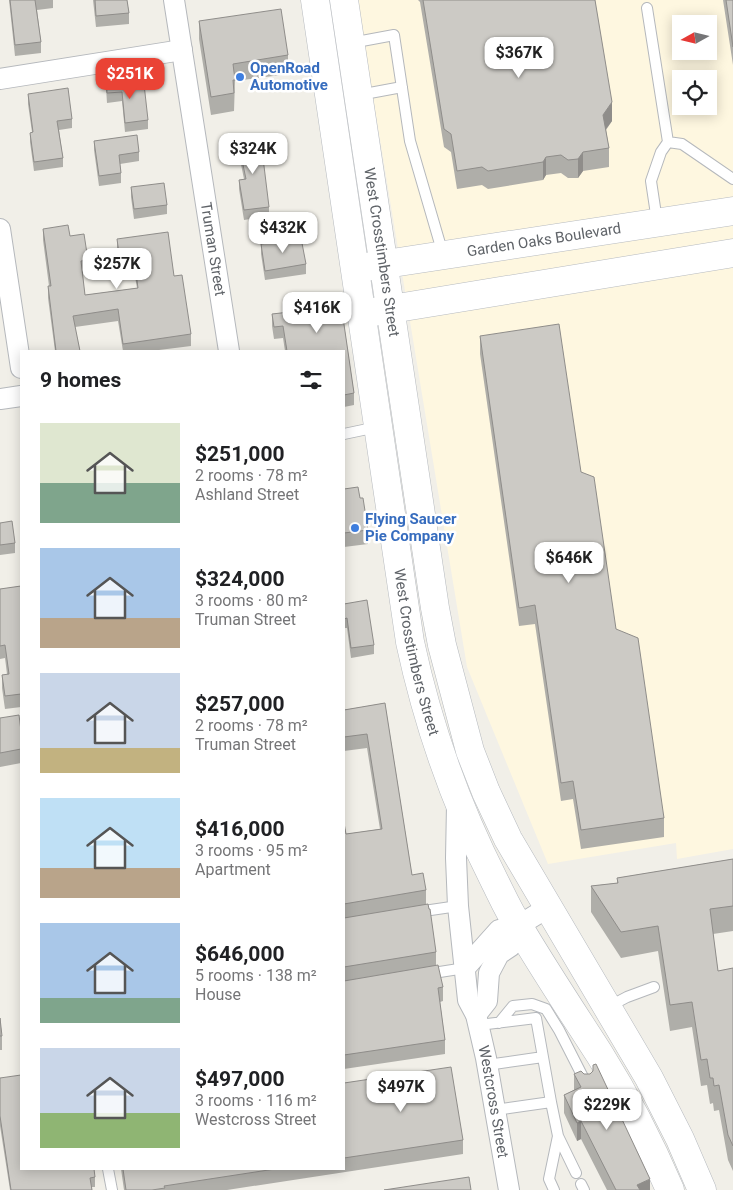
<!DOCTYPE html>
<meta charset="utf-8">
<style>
:root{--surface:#fff;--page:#f6f6f6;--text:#202124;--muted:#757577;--accent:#ea4335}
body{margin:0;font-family:Roboto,sans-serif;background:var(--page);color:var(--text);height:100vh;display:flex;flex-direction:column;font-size:19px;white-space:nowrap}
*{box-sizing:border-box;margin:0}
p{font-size:16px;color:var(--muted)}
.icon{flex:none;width:28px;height:28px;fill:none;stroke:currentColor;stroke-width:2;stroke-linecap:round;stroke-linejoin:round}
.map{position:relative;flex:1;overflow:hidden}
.sheet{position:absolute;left:20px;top:350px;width:325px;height:820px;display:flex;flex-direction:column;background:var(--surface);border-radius:0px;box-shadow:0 2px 12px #0003}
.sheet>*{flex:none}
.needle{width:32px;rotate:262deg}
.controls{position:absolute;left:672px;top:15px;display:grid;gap:10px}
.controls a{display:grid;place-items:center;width:45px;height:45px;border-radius:0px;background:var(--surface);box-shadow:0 2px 12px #0003;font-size:25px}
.price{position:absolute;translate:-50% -42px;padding:0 11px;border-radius:10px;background:#fff;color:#222;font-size:16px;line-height:32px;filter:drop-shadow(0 1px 2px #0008)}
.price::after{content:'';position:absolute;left:50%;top:30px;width:15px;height:11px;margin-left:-8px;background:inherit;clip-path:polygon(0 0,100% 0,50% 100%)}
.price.selected{background:var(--accent);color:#fff}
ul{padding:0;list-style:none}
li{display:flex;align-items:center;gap:15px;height:125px;padding:0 20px}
li span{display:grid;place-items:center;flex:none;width:140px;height:100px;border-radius:0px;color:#555}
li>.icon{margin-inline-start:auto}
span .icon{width:60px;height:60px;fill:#fffc;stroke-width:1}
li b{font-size:21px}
h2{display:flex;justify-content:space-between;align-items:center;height:60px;padding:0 20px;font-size:21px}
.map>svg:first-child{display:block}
.commercial{fill:#fef7e0;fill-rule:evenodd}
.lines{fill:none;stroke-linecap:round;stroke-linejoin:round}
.lane-casing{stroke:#b5b8bc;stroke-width:12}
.street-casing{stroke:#b5b8bc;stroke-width:22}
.secondary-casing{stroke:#b6babf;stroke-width:29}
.lane{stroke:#fff;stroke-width:10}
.street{stroke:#fff;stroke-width:20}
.secondary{stroke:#fff;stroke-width:28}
.wall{fill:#afaea9}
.shaded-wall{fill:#8f8d8a}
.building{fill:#cccac5;stroke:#8f8d8a}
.shop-dot{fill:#3f7fe0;stroke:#fff;stroke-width:2}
.labels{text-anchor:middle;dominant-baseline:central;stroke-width:5;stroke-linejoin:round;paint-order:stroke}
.shop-label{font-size:15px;font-weight:bold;fill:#366cbe;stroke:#fff;text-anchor:start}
.street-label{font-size:15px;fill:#5f6368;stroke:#fff}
</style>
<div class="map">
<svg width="733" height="1190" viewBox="0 0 733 1190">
<rect width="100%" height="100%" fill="#f1efe8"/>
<path class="commercial" d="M357 0H733V849L677 859 676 843 548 864 467 667ZM681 24H709V51H681ZM681 79H709V106H681Z"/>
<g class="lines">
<g class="lane-casing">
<path id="lane" d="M647 8 668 142
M351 43 394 35 410 141 443 254
M359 95 402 87
M657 221 651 181 661 152 668 142 682 144 733 179
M344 434 377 427
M417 912 458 906
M427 974 465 968
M608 1007 627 997 654 987
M499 1023 513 1006 532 1004 546 1009 559 1030 586 1083
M479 1025 536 1018 551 1102
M487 1065 543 1057
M495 1110 551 1102 558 1136 576 1173
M108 1169 112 1190
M581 1184 584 1190
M554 1190 549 1179 558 1136"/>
</g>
<g class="street-casing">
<g id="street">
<path id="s1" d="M174 0 229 351"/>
<path d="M0 79 182 50"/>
<path d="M0 229 21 368"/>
<path d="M0 399 21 396"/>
<path id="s2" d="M457 805 456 858 458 906 468 1000 476 1015 486 1058 509 1190"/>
<path d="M465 968 499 930 518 926 547 908"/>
<path d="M476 1015 487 1001 489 973 499 954 511 946 518 926"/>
</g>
</g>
<g class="secondary-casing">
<g id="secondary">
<path id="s3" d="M315 0 410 642C428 726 455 803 494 880 502 896 509 912 519 927 545 971 573 1013 600 1055 627 1098 650 1143 670 1190"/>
<path id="s4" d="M344 0 435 608 442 645 470 751 486 792 508 839 649 1078 680 1139 702 1190"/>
<path id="s5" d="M366 267 733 211"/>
<path d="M373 312 733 253"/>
</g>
</g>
<use href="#lane" class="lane"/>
<use href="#street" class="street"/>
<use href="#secondary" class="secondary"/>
</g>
<path class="wall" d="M9 0H53V8L37 10 41 42V53L15 56Z
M93 0H127L129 13V24L96 27Z
M418 0H595L612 121 606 130 609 148V167L583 171 578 178H568L561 173 546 175 543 180 488 189 482 185 457 189 451 152 444 147 420 2Z
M723 0H733V65Z
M199 21 288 55V74L235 81 234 111 211 115 199 39Z
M106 78 121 87 148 120V129L125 132 122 101 107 103 106 88Z
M28 94 72 119V128L59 130 63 158V167L34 171 30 142V133L32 132 28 104Z
M94 141 139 152V161L120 164 121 173V183L99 186 94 150Z
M238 141 269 207V216L244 220 239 189V180L244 179 238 150Z
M131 187 167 205V214L134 219 131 197Z
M43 229 70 236 88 260V272L82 273 85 295 137 288 134 271 120 273 117 250V239L174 276 191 334V346L151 351H123L118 321 75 327 80 351H55L48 298V286H49L43 240Z
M261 244 306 264V274L265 280 261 254Z
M341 304 354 393V405L344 407V351H285L283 338 274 339 272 326V314L324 308V306Z
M480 336 581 472 616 629 664 818V837L581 849 573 799 561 801 535 624 519 626 480 354Z
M344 489 368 530V544L344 547Z
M0 523 15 543V553L0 555Z
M21 586V707L5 709 2 688V675L7 674 5 658 0 659V589Z
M344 604 374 645V654L351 658 347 628H344Z
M385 703 412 875 426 890V904L436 952V966L443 987V1001L440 1002 445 1040V1054L344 1069V823L346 834 380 829 367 748 344 751V710Z
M0 718 21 731V763L0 767Z
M733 859V931L713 934 718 971 733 968V1171L728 1160 719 1110 714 1111 713 1103 710 1104 707 1085 701 1086 692 1027 670 1031 658 951 621 958 591 912V886L617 883V878Z
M0 1018 2 1036V1050H0Z
M574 1074 650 1190H607L581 1139 577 1141 564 1113V1095L574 1090Z
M0 1078 95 1177V1187H92V1190H10L0 1126Z
M344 1083 463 1140V1154L227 1190H124L121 1169H344Z"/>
<path class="shaded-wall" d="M612 102V121L603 133V115Z
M583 152V171L578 178V159Z
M546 157V175L543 180V162Z
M581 1121V1139L577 1141V1123Z
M650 1179V1190H637V1185Z"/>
<path class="building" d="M10 0H35L41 42 15 45Z
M95 0H127L129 13 96 16Z
M423 0H595L612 102 603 115 609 148 583 152 578 159 568 160 561 155 546 157 543 162 488 171 482 167 457 171 451 134 444 129Z
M726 0H733V47Z
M281 9 288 55 233 64 235 80H233L234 93 211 97 199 21Z
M120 76 121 87 144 84 148 120 125 123 122 92 107 93 106 78Z
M68 88 72 119 57 121 63 158 34 162 30 133 33 132 28 94Z
M137 135 139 152 119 155 121 173 99 176 94 141Z
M258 136 264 166 269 207 244 210 239 180 246 179 238 141Z
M164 183 167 205 134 209 131 187Z
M68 225 70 236 84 234 88 260 81 261 85 295 138 288 134 259 120 261 117 239 168 232 174 276 182 275 191 334 123 344 118 309 73 316 80 351H56L48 286H51L43 229Z
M301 238 306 264 265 271 261 244Z
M341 304 354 393 344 395V351H287L283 326 274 327 272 314 325 308 324 306Z
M559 324 581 472 594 477 616 629 638 638 664 818 581 830 573 781 561 783 535 605 519 608 480 336Z
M358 487 360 498H363L368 530 344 533V489Z
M12 521 15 543 0 545V523Z
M21 586V694L5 696 2 675 9 674 5 645 0 646V589Z
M367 600 374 645 351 648 347 618 344 619V604Z
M385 703 412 875 423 873 426 890 344 904V823L346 834 382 829 367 734 344 737V710Z
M19 715 21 731V749L0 753V718Z
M733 859V906L710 909 718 971 733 968V1146L728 1135 719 1085 714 1086 713 1078H710L707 1059 701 1060 692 1002 670 1005 658 926 621 932 591 886 618 883 617 878Z
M428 904 429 909H430L436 952 344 967V918Z
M438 965 443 987 438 988 445 1040 344 1055V981Z
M0 1018 2 1036H0Z
M596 1064 650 1179 637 1185 640 1190H616L581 1121 577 1123 564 1095 581 1087 574 1074 581 1071 584 1074H590L593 1071V1065Z
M451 1067 463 1140 344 1158V1083Z
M21 1075V1169H94L95 1177 90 1178 92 1190H11L0 1116V1078Z
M123 1169H275L164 1186 165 1188 152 1190H126Z
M469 1177 471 1190H384Z"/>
<g class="shop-dot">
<circle cx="240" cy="77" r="5"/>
<circle cx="355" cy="528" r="5"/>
</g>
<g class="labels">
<g class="shop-label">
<text x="250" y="68">OpenRoad<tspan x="250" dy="17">Automotive</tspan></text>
<text x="365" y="519">Flying Saucer<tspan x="365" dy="17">Pie Company</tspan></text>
</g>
<g class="street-label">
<text stroke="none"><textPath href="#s5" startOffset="180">Garden Oaks Boulevard</textPath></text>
<text stroke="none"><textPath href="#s1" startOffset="252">Truman Street</textPath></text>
<text stroke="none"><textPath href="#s4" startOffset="255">West Crosstimbers Street</textPath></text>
<text stroke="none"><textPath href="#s3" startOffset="660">West Crosstimbers Street</textPath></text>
<text stroke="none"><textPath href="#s2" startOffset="301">Westcross Street</textPath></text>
</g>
</g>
</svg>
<div class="controls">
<a><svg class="needle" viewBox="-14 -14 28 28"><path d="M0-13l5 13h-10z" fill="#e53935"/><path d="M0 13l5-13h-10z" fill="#757577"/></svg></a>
<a><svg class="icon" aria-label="locate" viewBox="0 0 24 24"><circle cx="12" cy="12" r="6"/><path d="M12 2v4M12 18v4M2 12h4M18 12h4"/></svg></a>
</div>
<b class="price" style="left:519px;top:79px">$367K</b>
<b class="price selected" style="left:130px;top:100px">$251K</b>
<b class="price" style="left:253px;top:175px">$324K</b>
<b class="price" style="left:283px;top:254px">$432K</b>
<b class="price" style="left:117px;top:290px">$257K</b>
<b class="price" style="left:317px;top:334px">$416K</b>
<b class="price" style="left:569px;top:584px">$646K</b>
<b class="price" style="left:401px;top:1113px">$497K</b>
<b class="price" style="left:607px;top:1131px">$229K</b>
<section class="sheet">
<h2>9 homes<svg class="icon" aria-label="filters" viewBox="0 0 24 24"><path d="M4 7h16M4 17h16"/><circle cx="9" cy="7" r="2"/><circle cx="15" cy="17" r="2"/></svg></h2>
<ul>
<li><span style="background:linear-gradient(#dfe7d0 60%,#7fa58c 0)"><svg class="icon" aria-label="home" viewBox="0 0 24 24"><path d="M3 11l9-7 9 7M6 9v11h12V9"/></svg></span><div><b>$251,000</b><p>2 rooms · 78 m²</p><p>Ashland Street</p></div></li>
<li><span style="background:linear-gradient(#a9c7e8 70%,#b9a48a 0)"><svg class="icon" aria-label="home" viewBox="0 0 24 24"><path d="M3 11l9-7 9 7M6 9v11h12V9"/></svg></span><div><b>$324,000</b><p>3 rooms · 80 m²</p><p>Truman Street</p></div></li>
<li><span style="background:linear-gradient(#c9d6e8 75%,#c2b280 0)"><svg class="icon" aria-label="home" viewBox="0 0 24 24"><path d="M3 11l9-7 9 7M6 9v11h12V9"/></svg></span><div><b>$257,000</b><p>2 rooms · 78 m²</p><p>Truman Street</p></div></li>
<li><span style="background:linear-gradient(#bfe0f5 70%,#b9a48a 0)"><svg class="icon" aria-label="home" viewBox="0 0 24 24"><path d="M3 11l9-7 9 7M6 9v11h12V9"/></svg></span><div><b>$416,000</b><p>3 rooms · 95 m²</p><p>Apartment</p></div></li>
<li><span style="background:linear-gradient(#a9c7e8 75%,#7fa58c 0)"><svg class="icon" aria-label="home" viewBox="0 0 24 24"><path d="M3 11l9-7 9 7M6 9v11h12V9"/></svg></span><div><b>$646,000</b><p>5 rooms · 138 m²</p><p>House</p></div></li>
<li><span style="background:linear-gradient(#c9d6e8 65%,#8fb573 0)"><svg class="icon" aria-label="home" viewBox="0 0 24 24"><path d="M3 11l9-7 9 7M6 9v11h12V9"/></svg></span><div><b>$497,000</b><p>3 rooms · 116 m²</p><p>Westcross Street</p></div></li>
</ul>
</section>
</div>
